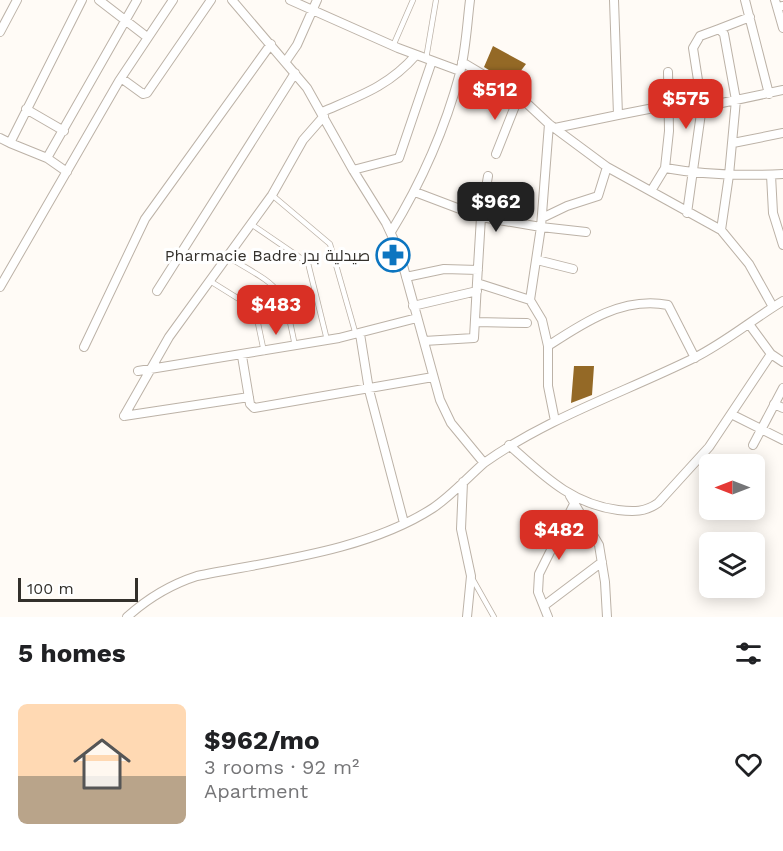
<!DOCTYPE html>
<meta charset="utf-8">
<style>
:root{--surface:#fff;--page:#f2f2f2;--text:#202124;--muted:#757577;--line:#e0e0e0;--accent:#d93025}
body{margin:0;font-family:"Work Sans",Cairo,sans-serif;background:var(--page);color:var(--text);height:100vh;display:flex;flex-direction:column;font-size:22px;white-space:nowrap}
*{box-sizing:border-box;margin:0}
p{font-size:20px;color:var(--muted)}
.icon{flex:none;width:33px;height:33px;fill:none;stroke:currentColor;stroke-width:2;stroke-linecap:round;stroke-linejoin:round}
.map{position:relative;height:617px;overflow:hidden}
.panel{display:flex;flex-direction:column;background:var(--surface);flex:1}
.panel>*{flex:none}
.needle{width:39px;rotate:270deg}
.controls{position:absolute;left:699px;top:454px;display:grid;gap:12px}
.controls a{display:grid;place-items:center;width:66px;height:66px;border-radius:9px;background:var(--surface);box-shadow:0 3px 15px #0003;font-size:30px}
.scale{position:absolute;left:18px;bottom:15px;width:120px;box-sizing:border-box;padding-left:6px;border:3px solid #33302b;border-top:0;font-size:16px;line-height:21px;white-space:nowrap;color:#33302b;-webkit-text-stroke:4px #fff;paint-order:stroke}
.price{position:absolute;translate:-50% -51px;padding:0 14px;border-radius:12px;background:var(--accent);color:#fff;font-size:20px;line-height:39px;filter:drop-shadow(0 2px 3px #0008)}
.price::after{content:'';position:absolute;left:50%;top:36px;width:18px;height:14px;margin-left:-9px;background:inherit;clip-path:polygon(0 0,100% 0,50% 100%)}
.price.current{background:#222;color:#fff}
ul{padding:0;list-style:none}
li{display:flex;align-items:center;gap:18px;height:150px;padding:0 18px}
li+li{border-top:2px solid var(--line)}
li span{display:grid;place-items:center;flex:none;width:168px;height:120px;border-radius:9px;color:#555}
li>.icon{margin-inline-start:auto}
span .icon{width:72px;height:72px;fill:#fffc;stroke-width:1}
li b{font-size:26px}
h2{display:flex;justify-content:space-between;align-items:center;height:72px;padding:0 18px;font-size:26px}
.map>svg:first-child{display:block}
.building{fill:#946926}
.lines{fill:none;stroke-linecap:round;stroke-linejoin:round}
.service-casing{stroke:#bcb2a7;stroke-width:6}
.minor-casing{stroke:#bcb2a7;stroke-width:10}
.service{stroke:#fff;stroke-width:4.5}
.minor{stroke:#fff;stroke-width:8}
.labels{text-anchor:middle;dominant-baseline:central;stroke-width:6;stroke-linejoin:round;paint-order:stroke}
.poi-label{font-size:16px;fill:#33302b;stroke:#fff;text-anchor:end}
</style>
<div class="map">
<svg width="783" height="617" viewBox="0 0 783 617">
<rect width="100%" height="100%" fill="#fffbf6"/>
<path class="building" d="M493 46 526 64 511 84 484 67Z
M574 366H594L592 395 571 403Z"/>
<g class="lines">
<g class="service-casing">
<path id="service" d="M393 46 413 0
M426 59 436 0
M272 195 330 244 356 335
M251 224 308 263 327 340
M228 257C280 288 283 284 295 346
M210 281 255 309 264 352
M472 578 494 617"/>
</g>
<g class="minor-casing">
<path id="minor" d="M99 0 147 37
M232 0 307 88 353 170 386 223 399 251 440 400 451 423 484 463C549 417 623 393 694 358 726 342 753 319 783 301
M290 0 398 48 460 71
M614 0 618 115 669 105 717 104 783 90
M745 0 769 94
M775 0 777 7 783 6
M777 7 783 28
M719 29 750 17
M0 32 17 0
M286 61 297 45 317 0
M462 62 519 96 549 124 607 167 721 230 749 264 773 307
M668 72 669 131 665 168C704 175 743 176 783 174
M121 78 143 94 147 93 211 0
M26 109 64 131
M322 112C359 96 388 87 416 55
M555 128 618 115
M0 138 10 143
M733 143 783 133
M496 154 519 96
M47 158 137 0
M353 170 399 158 432 61
M67 172 47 158 10 143 82 0
M771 175 773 213 783 245
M488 176 481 217 477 283 530 300 542 320 548 346
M651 191 665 168
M415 192 481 217 541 227 586 232
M687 213 702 106 693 48 700 36 719 29 724 34 736 100 729 175 721 230
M542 218 567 206 598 196 607 167
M391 232C421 183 445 129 460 73 466 49 467 24 470 0
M537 260 573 269
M406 277 444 269 478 270
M0 287 119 81 173 0
M157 291 295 73
M530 300 541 227 549 124
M413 306 477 291
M476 322 527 323
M360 334 369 390 404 523
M424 341 474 338 477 283
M84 347 145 219 271 44
M771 354 783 362
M242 356 250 404 254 408 433 377
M138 371 339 338 417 318
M774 404 783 408
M731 414 783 440
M124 416 169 337 272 195 303 140 324 116
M124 416 249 397
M555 421 548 386V346C583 323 623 296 668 305L695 358
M509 445C543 475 571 504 618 510 634 512 645 512 658 503L709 447 771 354 749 324
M753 445 783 388
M463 482 461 529 471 576 467 617
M570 496 599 545 605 582 607 617
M545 605 602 562
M127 617C148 598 169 585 197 576 272 561 367 551 433 508 451 496 467 478 484 463
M548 617 538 592 539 574 574 504"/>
</g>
<use href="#service" class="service"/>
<use href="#minor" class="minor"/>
</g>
<defs>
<g id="pharmacy-ring" transform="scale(1.725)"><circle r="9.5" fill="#fff" stroke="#0c75c0" stroke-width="1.5"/><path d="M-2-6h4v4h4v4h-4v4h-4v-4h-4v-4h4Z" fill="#0c75c0"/></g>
</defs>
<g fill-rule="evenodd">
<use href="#pharmacy-ring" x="393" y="255"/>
</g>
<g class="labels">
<g class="poi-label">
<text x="370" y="255">Pharmacie Badre صيدلية بدر</text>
</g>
</g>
</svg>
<div class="controls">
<a><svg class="needle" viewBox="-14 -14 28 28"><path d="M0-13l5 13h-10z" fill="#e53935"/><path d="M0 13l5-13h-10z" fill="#757577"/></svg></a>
<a><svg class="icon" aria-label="layers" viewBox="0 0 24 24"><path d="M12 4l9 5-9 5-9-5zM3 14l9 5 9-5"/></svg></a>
</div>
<div class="scale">100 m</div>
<b class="price" style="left:495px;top:121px">$512</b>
<b class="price" style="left:686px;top:130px">$575</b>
<b class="price current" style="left:496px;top:233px">$962</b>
<b class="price" style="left:276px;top:336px">$483</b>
<b class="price" style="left:559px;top:561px">$482</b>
</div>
<section class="panel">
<h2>5 homes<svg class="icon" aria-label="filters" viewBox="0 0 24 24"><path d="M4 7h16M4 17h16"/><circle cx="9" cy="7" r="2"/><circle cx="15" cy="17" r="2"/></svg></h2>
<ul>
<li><span style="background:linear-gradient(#ffd9b3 60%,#b9a48a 0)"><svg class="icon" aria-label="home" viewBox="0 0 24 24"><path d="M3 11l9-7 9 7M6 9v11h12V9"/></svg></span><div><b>$962/mo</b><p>3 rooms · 92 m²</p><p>Apartment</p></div><svg class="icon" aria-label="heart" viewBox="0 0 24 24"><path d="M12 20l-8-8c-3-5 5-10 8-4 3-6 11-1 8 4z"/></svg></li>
</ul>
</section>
